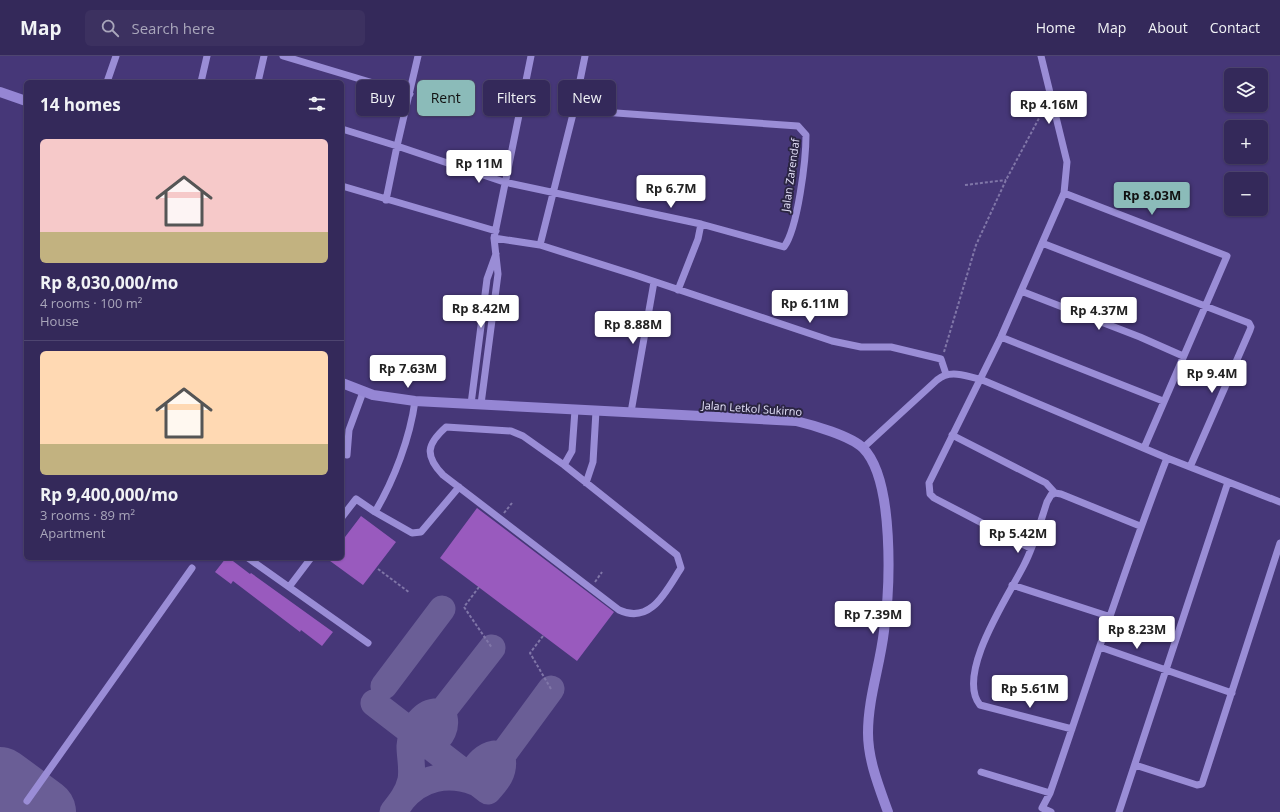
<!DOCTYPE html>
<meta charset="utf-8">
<style>
:root{--surface:#34295a;--page:#3c3160;--text:#f1f3f6;--muted:#a9a6bb;--line:#4e4570;--accent:#8bbbb9}
body{margin:0;font-family:"Open Sans",sans-serif;background:var(--page);color:var(--text);height:100vh;display:flex;flex-direction:column;font-size:15px;white-space:nowrap}
*{box-sizing:border-box;margin:0}
p{font-size:13px;color:var(--muted)}
.icon{flex:none;width:22px;height:22px;fill:none;stroke:currentColor;stroke-width:2;stroke-linecap:round;stroke-linejoin:round}
.map{position:relative;flex:1;overflow:hidden}
.details{position:absolute;left:24px;top:24px;width:320px;height:480px;display:flex;flex-direction:column;background:var(--surface);border-radius:6px;box-shadow:0 1px 3px #0004,0 0 0 1px var(--line)}
.details>*{flex:none}
.banner{position:absolute;left:356px;top:24px;width:380px;height:36px;display:flex;gap:8px}
.tools{position:absolute;left:1224px;top:12px;display:grid;gap:8px}
.tools a{display:grid;place-items:center;width:44px;height:44px;border-radius:6px;background:var(--surface);box-shadow:0 1px 3px #0004,0 0 0 1px var(--line);font-size:20px}
.price{position:absolute;translate:-50% -34px;padding:0 9px;border-radius:4px;background:#fff;color:#222;font-size:13px;line-height:26px;filter:drop-shadow(0 1px 2px #0008)}
.price::after{content:'';position:absolute;left:50%;top:24px;width:12px;height:9px;margin-left:-6px;background:inherit;clip-path:polygon(0 0,100% 0,50% 100%)}
.price.selected{background:var(--accent);color:#111}
ul{padding:0;list-style:none}
li{display:grid;align-content:center;gap:8px;height:212px;padding:0 16px}
li+li{border-top:1px solid var(--line)}
li span{display:grid;place-items:center;height:124px;border-radius:6px;color:#555}
li>.icon{margin-inline-start:auto}
span .icon{width:72px;height:72px;fill:#fffc;stroke-width:1}
li b{font-size:17px}
h2{display:flex;justify-content:space-between;align-items:center;height:48px;padding:0 16px;font-size:17px}
.pill{padding:0 14px;border-radius:6px;background:var(--surface);box-shadow:0 1px 3px #0004,0 0 0 1px var(--line);font-size:14px;line-height:36px}
.pill.selected{background:var(--accent);color:#111}
header{display:flex;align-items:center;gap:24px;box-sizing:border-box;height:56px;padding:0 20px;background:var(--surface);border-bottom:1px solid var(--line)}
header strong{font-size:19px}
nav{display:flex;gap:22px;margin-inline-start:auto;font-size:14px}
.search{width:280px;height:36px;background:var(--page);display:flex;align-items:center;gap:10px;box-sizing:border-box;padding:0 14px;border-radius:6px;color:var(--muted);font-size:15px}
.map>svg:first-child{display:block}
.lines{fill:none;stroke-linecap:round;stroke-linejoin:round}
.taxiway{stroke:#6a5e96;stroke-width:27}
.runway{stroke:#6a5e96;stroke-width:68}
.building{fill:#995abe}
.path{stroke:#8076a8;stroke-width:2;stroke-dasharray:3 2;stroke-linecap:butt}
.minor{stroke:#9a8dd6;stroke-width:7}
.major{stroke:#9586d4;stroke-width:10}
.labels{text-anchor:middle;dominant-baseline:central;stroke-width:4;stroke-linejoin:round;paint-order:stroke}
.street-label{font-size:11px;fill:#e5e2fa;stroke:#2b2543}
</style>
<header>
<strong>Map</strong>
<div class="search"><svg class="icon" aria-label="search" viewBox="0 0 24 24"><circle cx="10" cy="10" r="6"/><path d="M15 15l6 6"/></svg>Search here</div>
<nav><a>Home</a><a>Map</a><a>About</a><a>Contact</a></nav>
</header>
<div class="map">
<svg width="1280" height="756" viewBox="0 0 1280 756">
<rect width="100%" height="100%" fill="#463778"/>
<g class="lines">
<path class="taxiway" d="M384 630 442 553
M374 647 488 735C497 725 505 716 502 702L494 698C482 700 476 711 469 720
M442 656 492 592
M501 701 551 633
M402 744C421 721 448 716 475 726
M393 756C401 746 408 737 411 724 413 712 410 701 410 690 411 672 423 653 442 656 449 671 441 681 430 691"/>
<path class="runway" d="M0 725 42 756"/>
</g>
<path class="building" d="M477 452 614 556 577 605 440 502Z
M361 460 396 486 363 529 326 502H342V485Z
M226 502H229L250 518 251 517 333 576 322 590 301 574 300 576 233 525 231 528 215 516Z"/>
<g class="lines">
<path class="path" d="M965 129 1006 124
M944 296 976 189 1006 124 1045 51
M504 457 512 447
M378 513 410 537
M595 526 602 516
M479 531 464 551 492 592
M543 580 530 597 551 633"/>
<path class="minor" d="M283 0 410 38
M418 0 397 90 504 126 701 168 698 183 678 234
M107 26 116 0
M201 26 207 0
M258 26 264 0
M574 54 798 70 806 79C806 103 798 172 784 191L701 168
M342 73 397 90 386 144
M342 130 496 175
M1064 137 1227 200 1144 392
M494 182 540 189 574 54 585 0
M1042 187 1249 267 1251 271 1250 274 1190 411
M540 189 635 219 832 285 861 291H891L941 303 946 318
M1021 235 1140 281 1183 300
M1001 281 1163 345
M471 348 487 223 496 198
M481 348 498 218 494 182 531 0
M631 356 654 226
M446 371 511 375 523 380 564 409 677 499 681 512C666 535 651 569 619 554L443 419C424 399 427 388 446 371Z
M952 379 1046 427 1055 437
M863 392 937 324C950 313 965 320 980 323L1167 402 1280 446
M347 399 349 374 363 336
M564 409 572 395 575 354
M586 427 593 406 596 355
M375 456C394 424 410 382 415 345
M342 461 356 443 375 456 412 477 421 476 459 431
M1030 492 934 442 930 438 929 427 1001 281 1064 137 1067 106 1041 0
M248 502 368 587
M1012 529 1111 561
M289 531 311 502
M1100 591 1232 637
M1072 673 980 649C955 618 1009 539 1024 509 1034 490 1040 467 1047 446L1051 439 1055 437 1061 438 1140 470
M1135 709 1197 729 1202 728 1280 487
M981 716 1050 737
M27 745 192 512
M1051 756 1042 752 1050 737C1089 625 1124 512 1167 402
M1119 756 1228 426"/>
<path class="major" d="M0 36 26 45
M342 327 373 339 415 345 796 365C813 369 851 380 863 392 895 424 890 533 884 575 880 610 868 642 868 677 868 704 879 731 888 756"/>
</g>
<g class="labels">
<g class="street-label">
<text transform="translate(790 119) rotate(-82)">Jalan Zarendaf</text>
<text transform="translate(752 352) rotate(4)">Jalan Letkol Sukirno</text>
</g>
</g>
</svg>
<div class="tools">
<a><svg class="icon" aria-label="layers" viewBox="0 0 24 24"><path d="M12 4l9 5-9 5-9-5zM3 14l9 5 9-5"/></svg></a>
<a>+</a>
<a>−</a>
</div>
<b class="price" style="left:1049px;top:69px">Rp 4.16M</b>
<b class="price" style="left:479px;top:128px">Rp 11M</b>
<b class="price" style="left:671px;top:153px">Rp 6.7M</b>
<b class="price selected" style="left:1152px;top:160px">Rp 8.03M</b>
<b class="price" style="left:810px;top:268px">Rp 6.11M</b>
<b class="price" style="left:481px;top:273px">Rp 8.42M</b>
<b class="price" style="left:1099px;top:275px">Rp 4.37M</b>
<b class="price" style="left:633px;top:289px">Rp 8.88M</b>
<b class="price" style="left:408px;top:333px">Rp 7.63M</b>
<b class="price" style="left:1212px;top:338px">Rp 9.4M</b>
<b class="price" style="left:1018px;top:498px">Rp 5.42M</b>
<b class="price" style="left:873px;top:579px">Rp 7.39M</b>
<b class="price" style="left:1137px;top:594px">Rp 8.23M</b>
<b class="price" style="left:1030px;top:653px">Rp 5.61M</b>
<div class="banner">
<a class="pill">Buy</a>
<a class="pill selected">Rent</a>
<a class="pill">Filters</a>
<a class="pill">New</a>
</div>
<section class="details">
<h2>14 homes<svg class="icon" aria-label="filters" viewBox="0 0 24 24"><path d="M4 7h16M4 17h16"/><circle cx="9" cy="7" r="2"/><circle cx="15" cy="17" r="2"/></svg></h2>
<ul>
<li><span style="background:linear-gradient(#f6c9c9 75%,#c2b280 0)"><svg class="icon" aria-label="home" viewBox="0 0 24 24"><path d="M3 11l9-7 9 7M6 9v11h12V9"/></svg></span><div><b>Rp 8,030,000/mo</b><p>4 rooms · 100 m²</p><p>House</p></div></li>
<li><span style="background:linear-gradient(#ffd9b3 75%,#c2b280 0)"><svg class="icon" aria-label="home" viewBox="0 0 24 24"><path d="M3 11l9-7 9 7M6 9v11h12V9"/></svg></span><div><b>Rp 9,400,000/mo</b><p>3 rooms · 89 m²</p><p>Apartment</p></div></li>
</ul>
</section>
</div>
